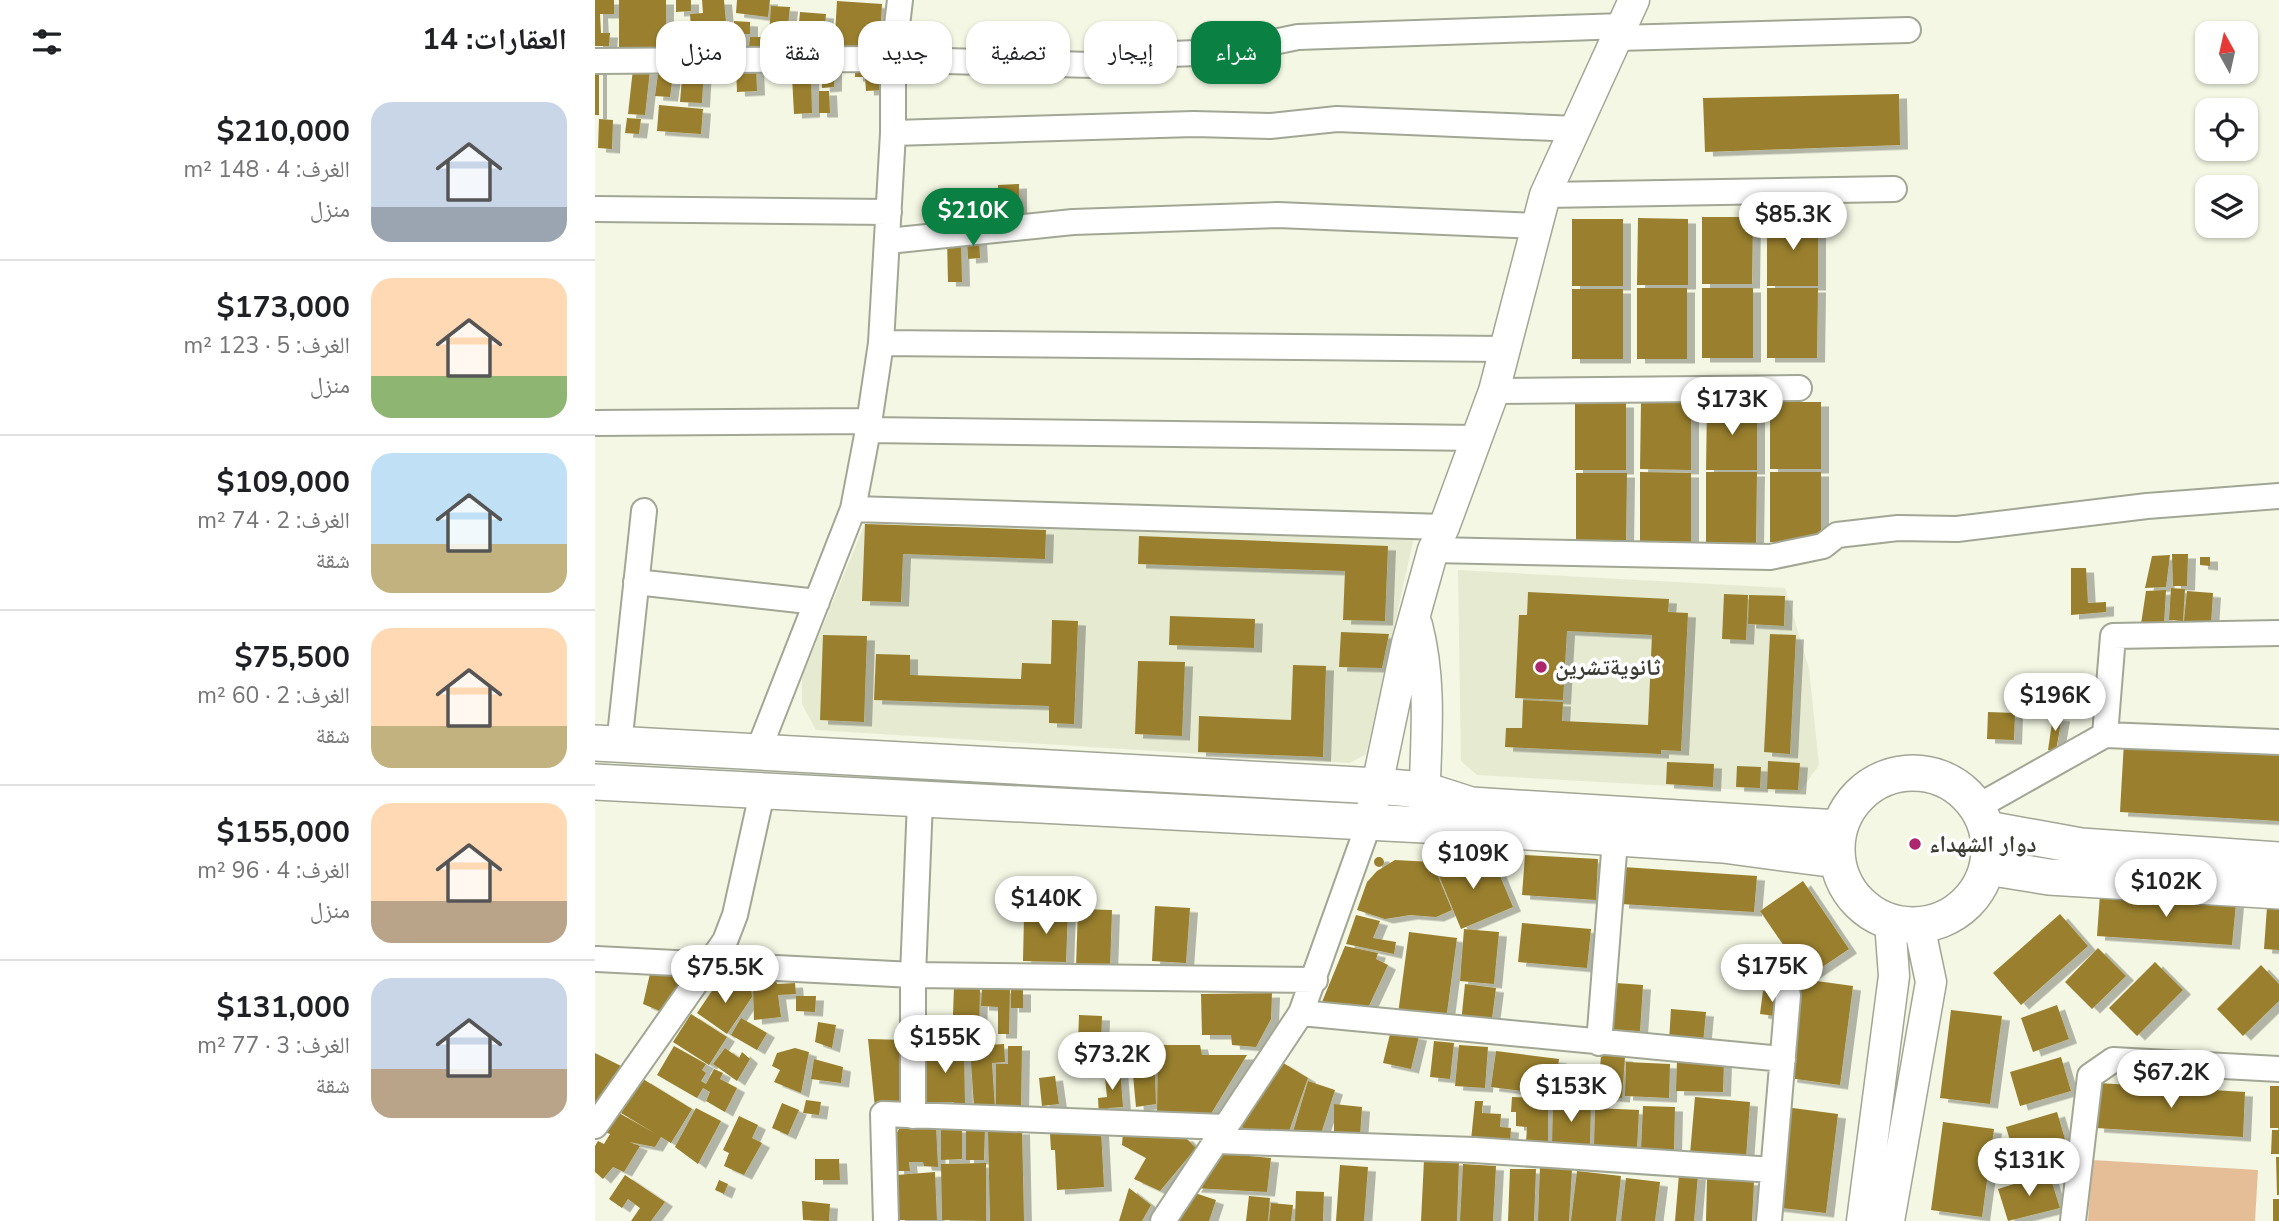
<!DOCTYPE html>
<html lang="ar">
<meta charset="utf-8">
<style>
:root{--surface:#fff;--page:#f6f6f6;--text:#202124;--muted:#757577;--line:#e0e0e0;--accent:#0b8043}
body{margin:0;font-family:"Nunito Sans","Noto Naskh Arabic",sans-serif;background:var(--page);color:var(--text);direction:rtl;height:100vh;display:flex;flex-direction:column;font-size:26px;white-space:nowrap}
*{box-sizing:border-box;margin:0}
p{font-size:23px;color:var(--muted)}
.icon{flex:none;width:38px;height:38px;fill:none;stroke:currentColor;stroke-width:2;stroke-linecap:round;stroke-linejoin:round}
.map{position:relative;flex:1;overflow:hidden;direction:ltr}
.drawer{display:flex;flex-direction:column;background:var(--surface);width:595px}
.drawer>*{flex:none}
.hud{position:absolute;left:21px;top:21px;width:665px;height:63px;direction:rtl;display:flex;gap:14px}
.needle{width:46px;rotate:352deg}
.buttons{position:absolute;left:1600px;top:21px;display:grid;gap:14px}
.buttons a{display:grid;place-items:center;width:63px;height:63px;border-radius:14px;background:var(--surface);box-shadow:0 2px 5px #0004;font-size:35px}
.price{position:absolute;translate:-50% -60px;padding:0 16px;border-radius:24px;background:#fff;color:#222;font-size:23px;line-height:46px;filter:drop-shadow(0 2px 4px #0008)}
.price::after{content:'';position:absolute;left:50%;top:42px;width:21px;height:16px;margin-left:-10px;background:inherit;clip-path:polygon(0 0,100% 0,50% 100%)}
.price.on{background:var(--accent);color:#fff}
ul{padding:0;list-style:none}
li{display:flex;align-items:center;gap:21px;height:175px;padding:0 28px}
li+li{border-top:2px solid var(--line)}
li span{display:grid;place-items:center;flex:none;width:196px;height:140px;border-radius:21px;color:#555}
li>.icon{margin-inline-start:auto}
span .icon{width:84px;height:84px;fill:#fffc;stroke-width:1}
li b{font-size:30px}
h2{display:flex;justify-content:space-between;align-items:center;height:84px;padding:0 28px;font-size:30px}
.pill{padding:0 24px;border-radius:21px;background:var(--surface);box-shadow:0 2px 5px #0004;font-size:24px;line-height:63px}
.pill.on{background:var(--accent);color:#fff}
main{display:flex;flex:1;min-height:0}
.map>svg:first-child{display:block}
.built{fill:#e5ead0}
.green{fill:#e5be97}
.building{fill:#9a802d;filter:url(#shadow)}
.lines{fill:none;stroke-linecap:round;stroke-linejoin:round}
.minor-casing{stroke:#a2a694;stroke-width:28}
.tertiary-casing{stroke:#a2a694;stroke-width:33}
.secondary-casing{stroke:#a2a694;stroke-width:38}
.minor{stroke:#fff;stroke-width:24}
.tertiary{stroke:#fff;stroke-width:30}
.secondary{stroke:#fff;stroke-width:35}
.poi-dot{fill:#ad276e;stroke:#fff;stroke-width:2.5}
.labels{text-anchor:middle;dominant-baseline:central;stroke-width:7;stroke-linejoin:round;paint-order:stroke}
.poi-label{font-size:23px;font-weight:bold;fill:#3b3d35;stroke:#fff;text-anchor:start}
</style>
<main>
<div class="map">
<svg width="1684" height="1221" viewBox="0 0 1684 1221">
<defs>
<filter id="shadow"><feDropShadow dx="8" dy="4.5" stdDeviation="0" flood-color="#0004"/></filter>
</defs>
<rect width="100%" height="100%" fill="#f3f7e3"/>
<path class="built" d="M282 520 819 537 771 754 755 763 221 730 207 704V677L269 526Z
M863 570 1190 588 1214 669 1224 765 1204 793 882 775 866 761Z"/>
<path class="green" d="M1497 1160 1663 1170 1660 1221H1493Z"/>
<path class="building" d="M0 0H19V14H5L6 33H15L14 46H0Z
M24 0H71V48H24Z
M81 0H96V11L81 12Z
M107 0H129L133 45 82 48V32L96 31 95 14 108 13Z
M142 0H175L173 17 141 13Z
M242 1 287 4 284 54 239 51Z
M176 6 195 7 192 35 174 34Z
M205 12 231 14 227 57 201 54Z
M81 21H87L88 30H81Z
M139 21 155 22V34H148L147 46 154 47 155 37H166L165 54 137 53Z
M199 37V54H172L171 38Z
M288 63 289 90 271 91 270 77H260V64Z
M161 64 162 91 142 92 141 65Z
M88 65 109 66 107 103 85 102Z
M64 66 79 68 75 97 60 96Z
M0 67H4V115H0Z
M38 69 55 70 50 115 33 114Z
M226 69H239V87L227 88Z
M216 75 217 113 199 114 197 76Z
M224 91H234L235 113H224Z
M1304 94 1305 145 1110 152 1108 98Z
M64 105 108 109 106 134 62 131Z
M32 118 46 119 44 134 30 133Z
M4 119 18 120 17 149 3 148Z
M424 184V221H403V185Z
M1107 217H1158L1157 284H1107Z
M1043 218 1093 219V285H1042Z
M977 219H1028V286H977Z
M1172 219H1223V286H1172Z
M372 238H384L385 258 373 259Z
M352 239H366L367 282H353Z
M1042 288H1092V359H1042Z
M1107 288H1158V358H1107Z
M1172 288H1223L1222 358H1172Z
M977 289H1028V359H977Z
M1175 402H1226V469H1175Z
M980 403H1031V470H980Z
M1046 403H1096V470L1045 469Z
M1112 403H1162V470H1111Z
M1045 472 1096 473V543H1045Z
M1111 472H1162L1161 543H1111Z
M1175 472H1226V543L1175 542Z
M981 473H1032L1031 543H981Z
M270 524 451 530 450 559 308 554 306 602 267 601Z
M544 536 793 546 790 621 748 620 750 571 543 564Z
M1577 554H1593L1592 586H1578Z
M1575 555 1571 587 1550 588 1557 556Z
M1605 557H1615V566L1605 565Z
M1476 568H1491L1493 603 1511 602V612L1476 615Z
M1576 588 1590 589 1588 621 1574 620Z
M1571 590 1569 624H1546L1551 591Z
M1592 591 1618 593 1616 623 1589 621Z
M933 592 1074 599 1073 612 1093 613 1086 751 1066 750V754L910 747 911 728H927L928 700 968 702 967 721 1053 725 1057 635 972 631 968 700 920 698 924 615H932Z
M1129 594 1153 595 1151 640 1127 639Z
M1154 595 1190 596 1189 626 1153 624Z
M575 616 660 619 659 648 574 645Z
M457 620 483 621 479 724 454 723V706L279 700 281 654 315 655V675L426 679 427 663 456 664Z
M746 632 794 634 787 668 744 667Z
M1175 634 1201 635 1195 754 1169 752Z
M228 635 272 636 269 722 225 720Z
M543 661 590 662 587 736 540 734Z
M698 665 731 666 728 757 603 752 604 716 696 720Z
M1393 712 1420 713 1419 740 1392 739Z
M1458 716 1467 717 1461 751 1453 750Z
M1529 741 1684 750V821L1525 812Z
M1173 761 1205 763 1203 790 1172 789Z
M1072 762 1119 764 1118 787 1071 784Z
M1142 766 1166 767 1165 788 1141 787Z
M930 855 1003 859 1001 900 927 895Z
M779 862a5 5 0 1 1 10 0a5 5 0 1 1-10 0Z
M800 860 837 862 857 910 841 917 815 915 790 919 762 910 772 882 782 871Z
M838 861 900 864 918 907 866 929Z
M1028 867 1162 876 1159 912 1026 904Z
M1208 881 1254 949 1211 978 1165 911Z
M1505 894 1641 903 1637 945 1502 936Z
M560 906 595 908 591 963 557 961Z
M1672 907 1684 908V950L1669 949Z
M443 908 473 909 471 962 428 961 429 916H443Z
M483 909 517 910 515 968 481 967Z
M1465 914 1493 946 1426 1005 1398 973Z
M761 915 785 921 778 938 801 942 799 954 751 944Z
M927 923 996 929 992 968 923 962Z
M869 929 904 932 899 984 865 981Z
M814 932 862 938 851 1020 803 1014Z
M750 946 783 953 781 959 793 965 772 1010 727 1002Z
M1503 948 1531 976 1497 1009 1470 982Z
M1560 962 1588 990 1542 1036 1514 1008Z
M57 965 97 968 65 1011 48 1004Z
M1666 965 1684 984V1001L1648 1036 1622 1009Z
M1207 979 1258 986 1245 1085 1194 1078Z
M181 981 182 984 200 983 201 994 183 995 186 1017 159 1020 158 985Z
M123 982 156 988 157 997 132 1034 102 1013Z
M1021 983 1048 985 1045 1031 1018 1030Z
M870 984 901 988 896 1026 866 1023Z
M359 987 385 988 384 1042H357Z
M387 988 415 989 414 1034H403V1007L386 1006Z
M416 990H428V1008H416Z
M1168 991 1189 993 1187 1017 1165 1014Z
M677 993 676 1019 661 1047 637 1045 636 1035H607L606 994Z
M201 996H221L220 1012 201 1011Z
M1462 1005 1474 1039 1438 1052 1426 1018Z
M1076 1009 1111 1012 1108 1043 1074 1041Z
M1356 1010 1407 1016 1395 1104 1345 1098Z
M96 1014 132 1037 114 1065 78 1042Z
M484 1015 507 1016 506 1044 483 1043Z
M146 1018 172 1033 162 1050 136 1035Z
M223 1022 241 1025 237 1048 220 1042Z
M796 1030 824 1036 816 1069 788 1063Z
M273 1039 311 1040V1109L280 1108Z
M839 1041 859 1043 855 1079 835 1077Z
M559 1043 561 1104 541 1107 535 1044Z
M409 1044 410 1062 397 1063 400 1108 379 1109 375 1046Z
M505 1044 504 1064 470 1071 471 1045Z
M563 1045H605L607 1055H652L614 1117 562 1118Z
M864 1045 893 1047 890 1088 860 1086Z
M79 1046 111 1064 107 1070 111 1073 106 1081 111 1084 119 1069 128 1073 125 1079 142 1088 130 1112 111 1101 115 1092 108 1088 102 1098 62 1075Z
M329 1046H369L370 1106H359V1102H330Z
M413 1046H427L426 1108H401V1064H413Z
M130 1048 144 1058 147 1052 155 1059 142 1081 118 1064Z
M200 1048 214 1052 206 1093 179 1082 185 1070 177 1066 182 1053Z
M901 1051 964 1059 959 1095 896 1087Z
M0 1053 32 1069 0 1115Z
M1006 1055 1030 1057 1027 1098 1003 1096Z
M1466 1057 1476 1091 1425 1106 1415 1072Z
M219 1059 248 1067 246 1083 216 1079Z
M1082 1060 1129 1061 1128 1092 1081 1091Z
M685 1061 713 1078 693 1134 642 1127Z
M1031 1062 1075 1064 1074 1098 1030 1096Z
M525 1068 528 1107 513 1108V1115H504L503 1098 512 1097 509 1069Z
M460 1076 464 1104 447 1106 444 1078Z
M48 1079 97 1109 76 1143 66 1137 60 1147 34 1142 45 1146 29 1172 18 1167 8 1179 0 1172V1146L3 1141 9 1144 15 1134 10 1132 24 1113 61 1134 26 1113Z
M713 1081 740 1090 724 1140 697 1135Z
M1504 1083 1650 1092 1648 1137 1501 1128Z
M1675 1086H1684V1128H1675Z
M917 1097 953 1098V1143H931L932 1127 921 1126V1112H916Z
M1100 1097 1155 1102 1151 1158 1095 1154Z
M211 1100 226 1102 224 1115 208 1113Z
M880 1101H888L887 1113 906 1114 905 1127 916 1128 915 1144 876 1140Z
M958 1101H996L995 1146H957Z
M187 1103 204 1110 193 1135 177 1128Z
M739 1104 767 1107 765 1136 739 1133Z
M1048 1106 1080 1107 1079 1150H1046Z
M1190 1107 1243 1114 1231 1213 1178 1207Z
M101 1108 126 1121 103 1164 80 1147Z
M1000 1108 1044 1110 1042 1149 999 1147Z
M1462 1112 1472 1146 1421 1161 1411 1127Z
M144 1116 163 1125 157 1138 167 1143 149 1175 129 1166 134 1153 128 1150Z
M1348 1122 1399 1129 1387 1217 1336 1210Z
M341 1125 343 1167 329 1166 328 1162H314L315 1171H301V1134L306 1126Z
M371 1127H390L389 1160H371Z
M346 1128H367V1159L346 1160Z
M393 1130H427L429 1221H395Z
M1677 1130H1684V1154H1676Z
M506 1131 509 1187 462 1190 460 1150H456L455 1134Z
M528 1132 590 1137 601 1148 565 1191 539 1179 551 1158 527 1145Z
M621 1153 676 1158 672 1192 598 1188Z
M1681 1157H1684V1195H1682Z
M220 1159H244L245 1180H220Z
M829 1160 864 1161 862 1221H826Z
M391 1163V1221L347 1220 346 1164Z
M868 1164 901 1166 898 1221H865Z
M745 1165 773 1167 769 1221H741Z
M945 1167 977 1169 974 1221H943Z
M915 1169H941L939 1221H913Z
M982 1171 1026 1176 1021 1221H976Z
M340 1172 342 1220H302V1175Z
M1454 1173 1465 1208 1413 1221 1403 1189Z
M1084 1174 1103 1175 1099 1221H1080Z
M30 1175 70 1202 56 1221H36L45 1208 33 1199 27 1208 14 1199Z
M1031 1178 1065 1182 1060 1221H1026Z
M1112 1179 1159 1181 1157 1221H1111Z
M124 1180 133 1184 129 1194 120 1190Z
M534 1188 556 1205 547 1221H524Z
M594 1191 621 1200 614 1221H575Z
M701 1191 729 1192 728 1221H700Z
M654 1196 675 1198 673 1221H651Z
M1678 1199H1684V1221H1678Z
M207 1201 235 1204 234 1221 208 1220Z
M676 1203 698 1205 696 1221H674Z"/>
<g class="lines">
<g class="minor-casing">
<path id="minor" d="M1023 38 1313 30
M0 61 278 59 498 65 575 54 629 52 703 37 1029 26
M298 133 599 124 675 126 742 119 982 129
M950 195 1299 189
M0 209 294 212
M293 241 478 222 683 215 942 226
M286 343 910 349
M899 391 1204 388
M0 423 273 421
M273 430 882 438
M258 509 849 527
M838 550 1175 557 1228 546 1242 535 1303 528 1362 529 1552 506 1684 496
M41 582 222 602
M1510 735 1684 742
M24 745 49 511
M162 754 258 509 273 430 286 343 298 133V59L305 0
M1382 807 1510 735 1518 636 1684 633
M2 959 318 975 720 980
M706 1013 1188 1059
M1004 1043 1020 840
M318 1116V975L325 801
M0 1126 130 941 140 915 167 793
M622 1141 879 1150 1178 1170
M291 1221 288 1114 630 1127
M568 1221 706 1013 774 823
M1174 1221 1193 995
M1478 1221 1495 1076 1518 1060 1684 1069"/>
</g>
<g class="tertiary-casing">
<path id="tertiary" d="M822 625C838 686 830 749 829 812
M777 809 812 643 838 550 849 527 899 391 950 195 1039 0
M1267 1221 1299 976 1295 922
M1294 1221 1336 982 1324 925"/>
</g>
<g class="secondary-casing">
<path id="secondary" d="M0 743 782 786 829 790 876 805 1244 828
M1242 849a76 76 0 1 1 152 0a76 76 0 1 1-152 0Z
M0 782 829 825 1128 845 1242 860
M1392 829 1486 846 1684 860
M1392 867 1454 877 1684 891"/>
</g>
<use href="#minor" class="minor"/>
<use href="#tertiary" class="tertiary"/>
<use href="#secondary" class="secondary"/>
</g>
<g class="poi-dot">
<circle cx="946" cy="667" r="7"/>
<circle cx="1320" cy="844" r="7"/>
</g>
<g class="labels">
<g class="poi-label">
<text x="960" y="667">ثانويةتشرين</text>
<text x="1334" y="844">دوار الشهداء</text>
</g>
</g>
</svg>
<div class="buttons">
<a><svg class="needle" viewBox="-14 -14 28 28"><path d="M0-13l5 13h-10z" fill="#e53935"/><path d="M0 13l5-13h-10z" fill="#757577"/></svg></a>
<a><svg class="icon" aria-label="locate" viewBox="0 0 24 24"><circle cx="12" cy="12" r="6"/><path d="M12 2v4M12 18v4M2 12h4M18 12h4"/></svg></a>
<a><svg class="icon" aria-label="layers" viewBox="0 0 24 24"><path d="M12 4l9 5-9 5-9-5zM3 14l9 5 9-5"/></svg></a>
</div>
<b class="price on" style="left:378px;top:248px">$210K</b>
<b class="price" style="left:1198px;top:252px">$85.3K</b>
<b class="price" style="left:1137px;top:437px">$173K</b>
<b class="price" style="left:1460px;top:733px">$196K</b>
<b class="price" style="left:878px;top:891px">$109K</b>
<b class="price" style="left:1571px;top:919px">$102K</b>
<b class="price" style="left:451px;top:936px">$140K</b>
<b class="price" style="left:1177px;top:1004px">$175K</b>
<b class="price" style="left:130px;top:1005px">$75.5K</b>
<b class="price" style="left:350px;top:1075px">$155K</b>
<b class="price" style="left:517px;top:1092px">$73.2K</b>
<b class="price" style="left:1576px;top:1110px">$67.2K</b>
<b class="price" style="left:976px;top:1124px">$153K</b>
<b class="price" style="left:1434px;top:1198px">$131K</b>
<div class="hud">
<a class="pill on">شراء</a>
<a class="pill">إيجار</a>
<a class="pill">تصفية</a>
<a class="pill">جديد</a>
<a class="pill">شقة</a>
<a class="pill">منزل</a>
</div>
</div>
<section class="drawer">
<h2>العقارات: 14<svg class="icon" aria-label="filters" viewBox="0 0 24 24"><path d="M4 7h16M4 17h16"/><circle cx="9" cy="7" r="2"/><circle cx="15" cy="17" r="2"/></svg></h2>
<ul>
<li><span style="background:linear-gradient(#c9d6e8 75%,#9aa5b1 0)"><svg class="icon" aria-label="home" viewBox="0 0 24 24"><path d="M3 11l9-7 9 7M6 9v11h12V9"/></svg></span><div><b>$210,000</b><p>الغرف: 4 · 148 m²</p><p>منزل</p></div></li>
<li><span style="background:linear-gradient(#ffd9b3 70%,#8fb573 0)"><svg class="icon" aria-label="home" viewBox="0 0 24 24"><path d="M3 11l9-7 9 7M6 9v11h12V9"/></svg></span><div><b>$173,000</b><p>الغرف: 5 · 123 m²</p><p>منزل</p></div></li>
<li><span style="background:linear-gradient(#bfe0f5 65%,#c2b280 0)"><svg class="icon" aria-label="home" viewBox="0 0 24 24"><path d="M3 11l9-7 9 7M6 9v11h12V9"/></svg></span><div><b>$109,000</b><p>الغرف: 2 · 74 m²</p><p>شقة</p></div></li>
<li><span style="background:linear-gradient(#ffd9b3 70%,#c2b280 0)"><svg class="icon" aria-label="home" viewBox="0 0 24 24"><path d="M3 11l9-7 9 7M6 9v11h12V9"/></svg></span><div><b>$75,500</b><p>الغرف: 2 · 60 m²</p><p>شقة</p></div></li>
<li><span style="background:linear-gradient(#ffd9b3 70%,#b9a48a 0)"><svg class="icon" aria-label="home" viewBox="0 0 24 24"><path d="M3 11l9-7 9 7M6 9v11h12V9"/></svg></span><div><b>$155,000</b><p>الغرف: 4 · 96 m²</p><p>منزل</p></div></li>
<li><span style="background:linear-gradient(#c9d6e8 65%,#b9a48a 0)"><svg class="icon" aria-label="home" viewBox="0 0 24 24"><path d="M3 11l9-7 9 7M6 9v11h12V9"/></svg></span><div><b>$131,000</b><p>الغرف: 3 · 77 m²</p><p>شقة</p></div></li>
</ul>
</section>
</main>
